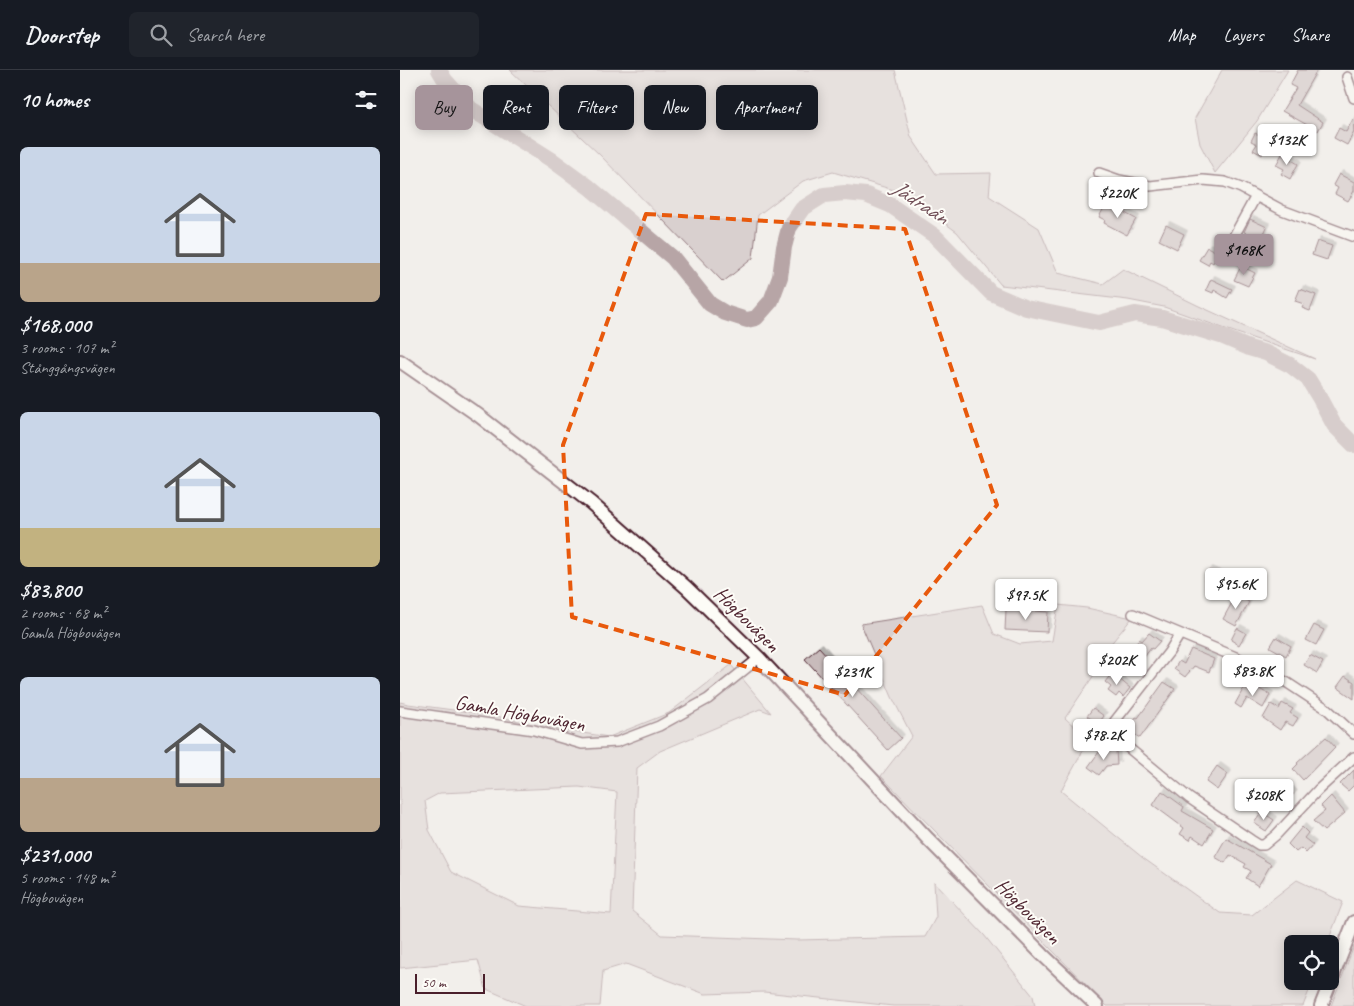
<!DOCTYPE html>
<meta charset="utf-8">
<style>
:root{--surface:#171b24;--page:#20242c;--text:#f1f3f6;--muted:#9ea1a6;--line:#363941;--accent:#a6949b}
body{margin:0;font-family:Caveat,sans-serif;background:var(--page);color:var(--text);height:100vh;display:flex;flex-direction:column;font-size:19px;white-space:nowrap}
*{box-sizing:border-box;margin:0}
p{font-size:16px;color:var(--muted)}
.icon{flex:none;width:28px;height:28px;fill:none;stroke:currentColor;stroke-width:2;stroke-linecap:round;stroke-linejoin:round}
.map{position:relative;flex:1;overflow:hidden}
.sheet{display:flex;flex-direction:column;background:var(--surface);width:400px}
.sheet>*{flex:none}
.hud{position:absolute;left:15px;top:15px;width:475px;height:45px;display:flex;gap:10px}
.controls{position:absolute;left:884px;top:865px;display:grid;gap:10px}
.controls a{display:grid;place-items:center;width:55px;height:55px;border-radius:8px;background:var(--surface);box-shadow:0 2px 12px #0003;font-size:25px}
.scale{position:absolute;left:15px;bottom:12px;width:70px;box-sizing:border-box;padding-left:5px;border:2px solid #4a1f2b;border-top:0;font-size:14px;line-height:18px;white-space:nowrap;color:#4a1f2b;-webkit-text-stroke:4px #fdfcf7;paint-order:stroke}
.price{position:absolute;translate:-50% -42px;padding:0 11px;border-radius:5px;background:#fff;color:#222;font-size:16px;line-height:32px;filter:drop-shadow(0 1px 2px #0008)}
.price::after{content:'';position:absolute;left:50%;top:30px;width:15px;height:11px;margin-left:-8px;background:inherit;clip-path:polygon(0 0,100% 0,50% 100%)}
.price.selected{background:var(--accent);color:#111}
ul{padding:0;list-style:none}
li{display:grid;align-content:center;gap:10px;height:265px;padding:0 20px}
li span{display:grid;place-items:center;height:155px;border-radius:8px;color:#555}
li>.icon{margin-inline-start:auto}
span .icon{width:90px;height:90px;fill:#fffc;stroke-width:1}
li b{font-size:21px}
h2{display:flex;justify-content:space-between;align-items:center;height:60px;padding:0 20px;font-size:21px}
.tag{padding:0 18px;border-radius:8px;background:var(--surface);box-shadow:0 2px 12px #0003;font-size:18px;line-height:45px}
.tag.selected{background:var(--accent);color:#111}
header{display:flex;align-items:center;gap:30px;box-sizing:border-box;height:70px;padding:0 25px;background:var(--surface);border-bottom:1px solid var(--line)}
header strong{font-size:24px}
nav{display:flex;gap:28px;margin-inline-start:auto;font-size:18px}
.search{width:350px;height:45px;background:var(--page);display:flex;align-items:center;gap:12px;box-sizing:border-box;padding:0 18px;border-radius:8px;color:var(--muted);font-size:19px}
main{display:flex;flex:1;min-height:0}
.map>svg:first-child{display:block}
.green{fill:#d9d0cf;stroke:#92787d;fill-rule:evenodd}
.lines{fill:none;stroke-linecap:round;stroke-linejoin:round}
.river{stroke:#b7a5a6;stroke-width:16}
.building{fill:#c8bbbb;stroke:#4a1f2b;filter:url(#shadow)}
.street-casing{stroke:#4a1f2b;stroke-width:12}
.secondary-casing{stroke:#4a1f2b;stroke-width:16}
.street{stroke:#fdfcf7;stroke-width:9}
.secondary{stroke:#fdfcf7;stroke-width:12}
.marked{fill:none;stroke:#e8590c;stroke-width:4;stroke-dasharray:10 6;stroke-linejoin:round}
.labels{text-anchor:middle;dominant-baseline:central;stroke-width:4;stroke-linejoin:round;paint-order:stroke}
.street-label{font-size:21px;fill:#4a1f2b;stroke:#fdfcf7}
.water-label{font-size:22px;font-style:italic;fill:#704e56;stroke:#fdfcf7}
</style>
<header>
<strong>Doorstep</strong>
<div class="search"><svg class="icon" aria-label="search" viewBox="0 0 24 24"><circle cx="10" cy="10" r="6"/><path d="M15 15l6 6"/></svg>Search here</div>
<nav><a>Map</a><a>Layers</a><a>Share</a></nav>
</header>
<main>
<section class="sheet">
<h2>10 homes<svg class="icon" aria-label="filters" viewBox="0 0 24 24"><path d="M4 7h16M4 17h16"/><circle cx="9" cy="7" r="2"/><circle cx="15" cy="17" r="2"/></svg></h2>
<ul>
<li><span style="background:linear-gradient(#c9d6e8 75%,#b9a48a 0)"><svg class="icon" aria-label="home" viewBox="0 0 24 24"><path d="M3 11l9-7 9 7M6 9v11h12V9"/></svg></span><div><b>$168,000</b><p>3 rooms · 107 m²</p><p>Stånggångsvägen</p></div></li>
<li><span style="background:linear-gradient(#c9d6e8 75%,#c2b280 0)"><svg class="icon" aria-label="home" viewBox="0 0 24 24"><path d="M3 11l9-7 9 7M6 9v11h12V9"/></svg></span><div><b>$83,800</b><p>2 rooms · 68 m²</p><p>Gamla Högbovägen</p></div></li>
<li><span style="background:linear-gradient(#c9d6e8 65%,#b9a48a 0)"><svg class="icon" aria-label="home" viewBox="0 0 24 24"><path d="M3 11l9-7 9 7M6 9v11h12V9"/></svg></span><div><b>$231,000</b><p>5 rooms · 148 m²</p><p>Högbovägen</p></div></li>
</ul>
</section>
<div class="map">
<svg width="954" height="936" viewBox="0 0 954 936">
<defs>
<filter id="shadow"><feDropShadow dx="3.5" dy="-3.5" stdDeviation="0" flood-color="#0004"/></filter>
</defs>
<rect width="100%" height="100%" fill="#f2efeb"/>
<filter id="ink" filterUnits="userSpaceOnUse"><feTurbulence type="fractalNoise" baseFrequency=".02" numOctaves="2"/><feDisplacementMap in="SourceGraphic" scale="10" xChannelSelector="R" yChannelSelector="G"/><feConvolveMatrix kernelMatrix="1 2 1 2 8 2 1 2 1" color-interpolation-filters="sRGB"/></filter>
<g filter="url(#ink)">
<path class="green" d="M110 0H495L511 67 536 104 591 103 589 126 639 158 658 203 703 214 723 199 799 236 915 289 837 263 764 237 728 230 601 215 557 162 504 123 433 102 403 111 358 145 353 188 323 212 200 85Z
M822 0H888L857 51 815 103 800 74 795 48Z
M582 535 594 564 620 574 652 571 658 535 687 538 732 548 691 598 696 602 665 648 689 670 661 721 743 788 820 843 852 845 897 810 943 832 927 874H892V911H913L903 936H707L481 706 512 666 492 627 461 554Z
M331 595 371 643 360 639 260 681 237 698 232 841 262 865 397 870 525 867 536 847 534 812 584 865 633 926 635 936H493L364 922 305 924 226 894 203 901 200 936H126L86 919 78 890 0 898V632L8 634 91 645 156 659 209 667 269 643ZM179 717 217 722 211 844 119 836 51 802 29 760 25 731 40 723Z
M954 876V936H931Z"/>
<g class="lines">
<path class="river" d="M39 0 45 10 71 39 152 90 189 117 273 188 310 234 325 243 347 250 356 248 371 231 380 207 384 177 389 158 402 139 424 125 445 123 466 125 490 135 535 166 591 223 626 238 699 253 735 244 762 248 821 266 849 278 866 283 890 295 908 309 919 327 934 355 954 375"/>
</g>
<path class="building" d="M898 0H917L897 35 923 52 918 61 882 41 896 18 890 15Z
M953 49 954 62 947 75 934 68 939 58 946 62Z
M855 63 870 71 862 85 853 80 857 74 851 71Z
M882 84 898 94 890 109 881 104 884 99 876 95Z
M939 104 954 112V121L948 131 935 124 938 118 933 115Z
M706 134 714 138 716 134 727 140 725 143 736 149 727 165 704 153 705 150 699 147Z
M850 149 867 157 861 170 844 162Z
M766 155 784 164 777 179 759 170Z
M917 171 932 176 927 190 912 185Z
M807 177 819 183 813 193 810 191 808 195 799 190Z
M841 196 855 203 848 216 834 210Z
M811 209 832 219 827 228 814 220 813 223 806 220Z
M900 219 916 225 910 241 902 238 904 234 895 231Z
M809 500 834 512 829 523 804 511Z
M836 525 849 532 836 556 823 549Z
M606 539 648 542 647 562 605 560Z
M914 555 924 560 916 575 906 570Z
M837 558 846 563 839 575 831 570Z
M749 563 760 571 753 579 751 578 736 598 719 586 726 577 730 581 739 569 742 571Z
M876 567 891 576 886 586 870 577Z
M419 577 501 668 488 680 405 589Z
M791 579 814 589 809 602 794 596 785 607 774 599 779 591 784 594Z
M910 585 923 592 917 603 904 595Z
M712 603 730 618 723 627 719 623 716 627 708 621 711 617 705 612Z
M945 606 954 612V629L937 617Z
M764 612 775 619 740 668 729 661 733 655 731 653 736 647 738 648Z
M845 616 851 620 854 616 870 625 863 638 847 628 841 638 835 634Z
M882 633 893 639 890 643 898 648 893 656 885 652 880 660 863 648 871 634 879 639Z
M693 638 704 646 698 654 687 646Z
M926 667 935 677 903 710 893 699 898 694 897 693Z
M716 680 717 695 706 696 699 705 688 697 699 682Z
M817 696 828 704 817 720 806 712Z
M954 700V715L948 721 940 714Z
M884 714 894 724 885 732 876 721Z
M762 721 784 737 782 741 813 759 804 774 792 766 790 770 780 764 784 758 753 735Z
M931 726 945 743 924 761 913 751 925 741 921 736Z
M862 742 874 750 866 761 854 753Z
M902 757 908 763 904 768 913 775 906 783 901 778 896 782 888 774Z
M826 768 871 794 858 816 846 808 851 801 844 797 846 794 830 785 825 793 815 787Z"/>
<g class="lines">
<g class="street-casing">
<path id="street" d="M947 7 954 28
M699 103 719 110 750 116 803 110 825 112 841 118 882 140 954 167
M828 177 856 126
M733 544 838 588 886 612 927 639 954 664
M780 564 769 582 715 651 711 660 713 665 719 670 789 728 851 770 859 775H864L876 765 918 720 954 687
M0 641 134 660 182 674 217 672 259 656 308 629 359 588"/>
</g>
<g class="secondary-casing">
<path id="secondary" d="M0 291 78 345 191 433 287 518 359 588 528 769 643 885 697 936
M921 936 954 852"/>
</g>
<use href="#street" class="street"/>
<use href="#secondary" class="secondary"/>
</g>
</g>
<path d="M0 0H954V936H0ZM246 144 505 159 597 435 445 625 172 547 163 375Z" fill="#f2efeb" fill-opacity=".55" fill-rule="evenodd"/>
<path class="marked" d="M246 144 505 159 597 435 445 625 172 547 163 375Z"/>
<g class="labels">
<g class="street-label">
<text transform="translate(347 549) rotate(45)">Högbovägen</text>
<text transform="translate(120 643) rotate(10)">Gamla Högbovägen</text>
<text transform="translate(628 841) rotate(45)">Högbovägen</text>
</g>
<g class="water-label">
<text transform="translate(520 132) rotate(33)">Jädraån</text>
</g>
</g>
</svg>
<div class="controls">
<a><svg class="icon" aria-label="locate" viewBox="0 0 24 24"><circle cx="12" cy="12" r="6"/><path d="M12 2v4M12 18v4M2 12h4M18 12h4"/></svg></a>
</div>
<div class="scale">50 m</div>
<b class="price" style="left:887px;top:96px">$132K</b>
<b class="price" style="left:718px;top:149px">$220K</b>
<b class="price selected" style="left:844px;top:206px">$168K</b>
<b class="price" style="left:836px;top:540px">$95.6K</b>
<b class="price" style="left:626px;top:551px">$97.5K</b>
<b class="price" style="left:717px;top:616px">$202K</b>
<b class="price" style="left:853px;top:627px">$83.8K</b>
<b class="price" style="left:453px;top:628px">$231K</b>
<b class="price" style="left:704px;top:691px">$78.2K</b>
<b class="price" style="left:864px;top:751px">$208K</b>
<div class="hud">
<a class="tag selected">Buy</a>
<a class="tag">Rent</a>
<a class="tag">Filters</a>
<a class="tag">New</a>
<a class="tag">Apartment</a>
</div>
</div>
</main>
